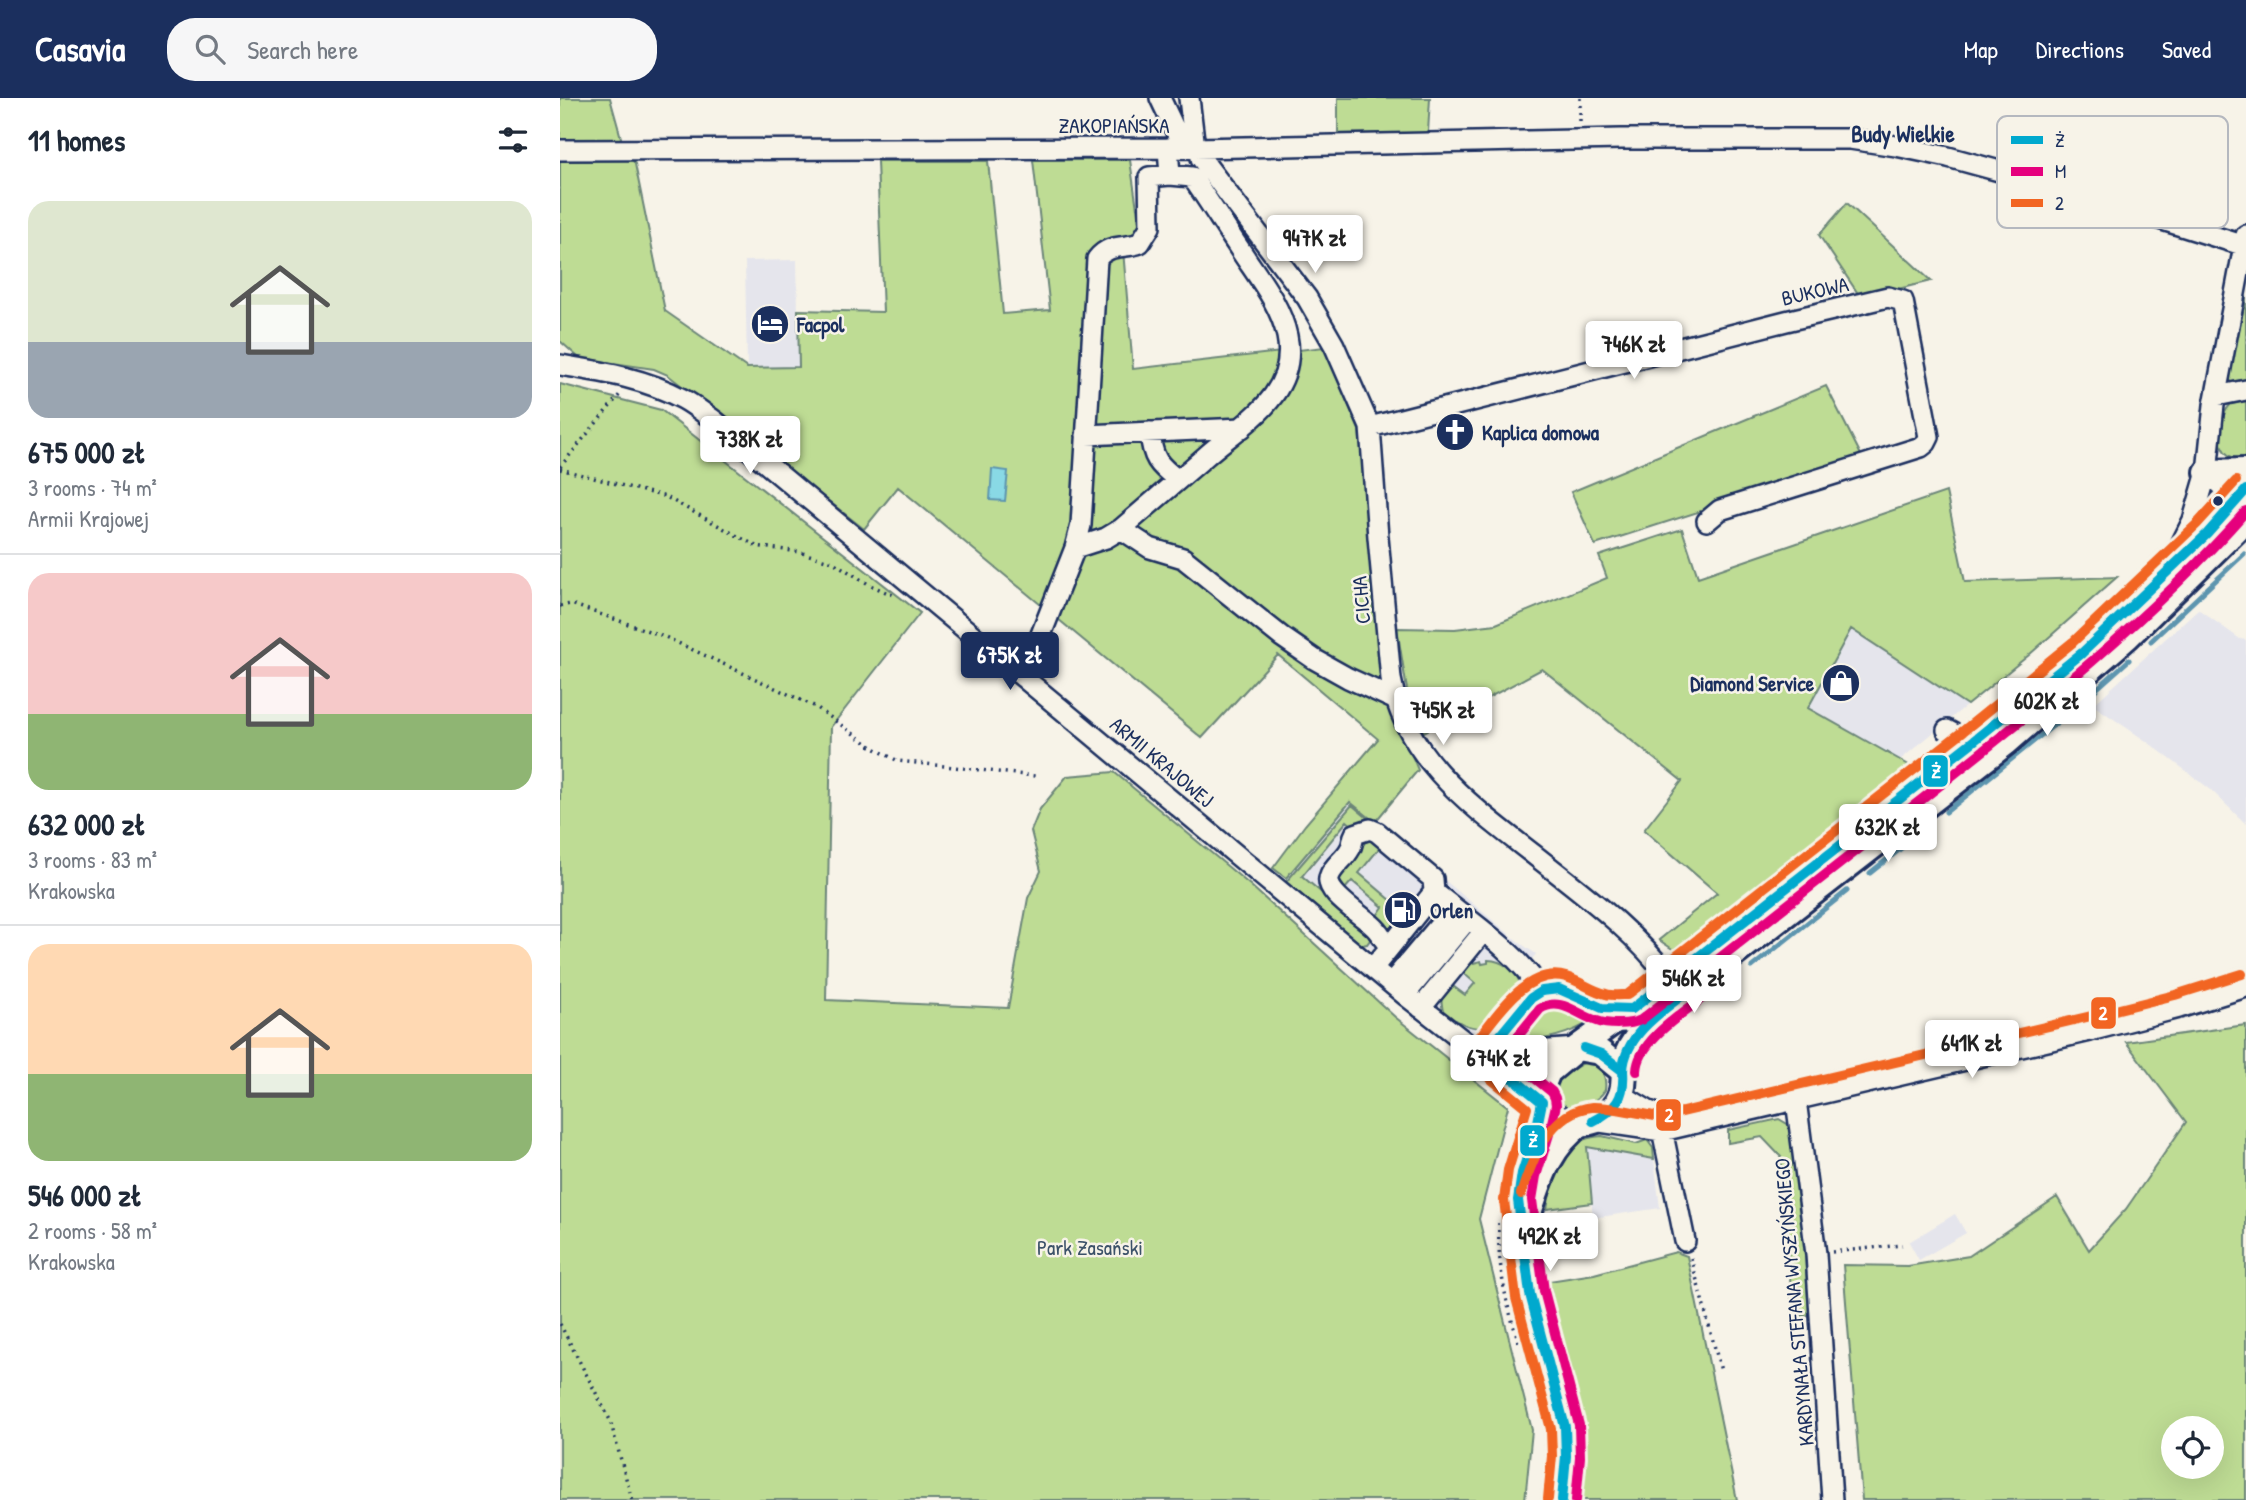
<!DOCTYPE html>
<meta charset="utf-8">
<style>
:root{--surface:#fff;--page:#f6f6f7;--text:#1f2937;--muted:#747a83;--line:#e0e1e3;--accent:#1b2f5e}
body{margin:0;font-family:"Patrick Hand",sans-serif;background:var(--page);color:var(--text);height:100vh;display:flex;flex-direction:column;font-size:26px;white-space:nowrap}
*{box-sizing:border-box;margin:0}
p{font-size:23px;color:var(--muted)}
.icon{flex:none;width:38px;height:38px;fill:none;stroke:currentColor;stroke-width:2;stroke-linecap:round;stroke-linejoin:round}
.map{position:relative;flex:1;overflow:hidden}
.sheet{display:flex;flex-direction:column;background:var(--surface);width:560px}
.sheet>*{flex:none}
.controls{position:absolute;left:1601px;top:1318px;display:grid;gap:14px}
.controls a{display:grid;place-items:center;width:63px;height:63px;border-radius:50%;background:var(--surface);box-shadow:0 7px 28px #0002;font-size:35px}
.price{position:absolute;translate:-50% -60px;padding:0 16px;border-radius:7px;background:#fff;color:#222;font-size:23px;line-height:46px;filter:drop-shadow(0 2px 4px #0008)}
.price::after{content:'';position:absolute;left:50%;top:42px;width:21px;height:16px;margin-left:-10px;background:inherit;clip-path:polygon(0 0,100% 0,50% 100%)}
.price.active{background:var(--accent);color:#fff}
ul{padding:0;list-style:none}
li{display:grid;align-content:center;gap:14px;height:371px;padding:0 28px}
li+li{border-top:2px solid var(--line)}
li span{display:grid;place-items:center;height:217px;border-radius:21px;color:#555}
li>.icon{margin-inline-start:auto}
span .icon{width:126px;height:126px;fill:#fffc;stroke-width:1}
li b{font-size:30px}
h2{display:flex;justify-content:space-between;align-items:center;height:84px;padding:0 28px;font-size:30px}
header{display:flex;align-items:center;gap:42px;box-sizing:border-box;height:98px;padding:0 35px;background:var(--accent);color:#fff}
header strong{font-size:33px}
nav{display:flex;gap:38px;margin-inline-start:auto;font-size:24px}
.search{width:490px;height:63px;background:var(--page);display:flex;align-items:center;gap:18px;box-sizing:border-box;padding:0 24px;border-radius:28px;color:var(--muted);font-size:26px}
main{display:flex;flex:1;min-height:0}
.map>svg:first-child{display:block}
.built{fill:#e5e5ec}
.green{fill:#bedc94;stroke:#6c8679;stroke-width:2;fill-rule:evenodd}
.water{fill:#89d9e5;stroke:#5d95af;stroke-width:2}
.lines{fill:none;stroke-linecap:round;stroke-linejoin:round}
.stream{stroke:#5d95af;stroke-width:5}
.minor-casing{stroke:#1b2f5e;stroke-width:24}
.major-casing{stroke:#1b2f5e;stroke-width:30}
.path{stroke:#1b2f5e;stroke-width:3.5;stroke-dasharray:2 5;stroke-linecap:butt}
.minor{stroke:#f7f3e8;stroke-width:19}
.major{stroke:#f7f3e8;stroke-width:24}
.bus-1-casing{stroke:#f7f3e8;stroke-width:16}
.bus-2-casing{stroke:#f7f3e8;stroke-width:16}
.bus-3-casing{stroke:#f7f3e8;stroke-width:16}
.bus-1{stroke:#00a9ce;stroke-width:10}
.bus-2{stroke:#e5007d;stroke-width:10}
.bus-3{stroke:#f26522;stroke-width:10}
.bus-dot{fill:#1b2f5e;stroke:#f7f3e8;stroke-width:2.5}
.labels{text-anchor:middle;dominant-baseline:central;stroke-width:5;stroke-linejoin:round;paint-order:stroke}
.street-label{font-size:21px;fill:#1b2f5e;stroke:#f7f3e8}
.poi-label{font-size:21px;font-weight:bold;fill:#1b2f5e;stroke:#f7f3e8;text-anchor:start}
.park-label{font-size:21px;fill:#3c5269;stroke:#f7f3e8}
.neighbourhood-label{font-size:23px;font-weight:bold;fill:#1b2f5e;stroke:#f7f3e8}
.key{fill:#f7f3e8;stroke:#b5b8bf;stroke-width:2}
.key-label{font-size:19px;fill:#1b2f5e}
.line-badge{stroke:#f7f3e8;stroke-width:2.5}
.badge-label{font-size:19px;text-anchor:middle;font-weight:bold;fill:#fff}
</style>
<header>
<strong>Casavia</strong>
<div class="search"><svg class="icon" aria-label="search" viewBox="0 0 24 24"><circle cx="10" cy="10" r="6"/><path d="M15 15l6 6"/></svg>Search here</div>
<nav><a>Map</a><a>Directions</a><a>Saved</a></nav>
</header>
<main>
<section class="sheet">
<h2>11 homes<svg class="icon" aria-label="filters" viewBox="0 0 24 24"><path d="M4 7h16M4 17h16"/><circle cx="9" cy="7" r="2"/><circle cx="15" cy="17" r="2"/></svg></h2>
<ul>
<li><span style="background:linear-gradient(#dfe7d0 65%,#9aa5b1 0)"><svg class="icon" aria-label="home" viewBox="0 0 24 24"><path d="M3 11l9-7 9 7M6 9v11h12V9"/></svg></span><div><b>675 000 zł</b><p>3 rooms · 74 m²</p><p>Armii Krajowej</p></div></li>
<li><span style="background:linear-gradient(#f6c9c9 65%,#8fb573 0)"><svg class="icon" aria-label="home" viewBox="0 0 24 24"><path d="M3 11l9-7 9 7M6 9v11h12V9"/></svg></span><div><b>632 000 zł</b><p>3 rooms · 83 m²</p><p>Krakowska</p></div></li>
<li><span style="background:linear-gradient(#ffd9b3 60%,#8fb573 0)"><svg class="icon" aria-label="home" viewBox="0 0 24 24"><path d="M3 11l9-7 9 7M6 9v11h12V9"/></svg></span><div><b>546 000 zł</b><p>2 rooms · 58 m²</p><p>Krakowska</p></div></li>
</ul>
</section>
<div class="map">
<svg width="1686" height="1402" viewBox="0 0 1686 1402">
<rect width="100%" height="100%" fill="#f7f3e8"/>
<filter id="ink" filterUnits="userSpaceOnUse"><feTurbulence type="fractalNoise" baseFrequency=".0143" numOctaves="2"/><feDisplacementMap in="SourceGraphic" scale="14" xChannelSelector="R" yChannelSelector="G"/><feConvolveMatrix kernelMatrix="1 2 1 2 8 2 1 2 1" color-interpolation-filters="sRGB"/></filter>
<g filter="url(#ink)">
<path class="built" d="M237 162 239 269 187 270 185 163Z
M1638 511 1680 541 1686 542V726L1650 691 1589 645 1533 607Z
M1291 530 1407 607 1340 662 1248 610Z
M790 703 960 845 976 856 913 936 726 780Z
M1026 1049 1094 1061 1100 1110 1033 1120Z
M1395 1116 1406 1135 1359 1162 1349 1144Z"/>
<path class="green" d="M0 0H50L63 47 75 66 105 213 187 270 239 269 238 212 323 214 317 63H428L443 216 490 212 473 62H570L581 138 562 140 573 271 764 249 799 332 825 592 858 672 815 724 790 704 726 780 713 770 745 727 818 641 718 557 642 640 338 389 304 431 108 277 94 271 19 260 0 243Z
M778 0H870L868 35 778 36Z
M1287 105 1371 183 1301 200 1259 137Z
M1686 198V285L1671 288 1668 285Z
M0 286 101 312 360 515 271 629 266 902 448 910 468 800 481 773 471 733 480 711 507 678 554 674 690 787 835 919 948 1009 919 1121 972 1332 965 1402H0Z
M1266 288 1303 361 1035 447 1011 394Z
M1686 303V360C1653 366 1655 322 1671 306Z
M1386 394 1405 484 1557 479 1469 557 1407 607 1291 531 1248 610 1356 671 1114 852 1099 842 1157 795 1084 732 1122 683 982 571 864 634 851 617 837 530 895 531 936 526 1047 480 1039 458 1122 431 1138 479Z
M792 707 818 729H794L787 723 742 778 808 834 810 842 807 846 802 847 726 784Z
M805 736 822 747 799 775 845 814 831 837 825 831 827 828 816 819 823 809 792 783 784 792 778 787 777 779 804 746 799 740Z
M928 862C943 862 957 874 961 888L949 905 946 903 937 915 940 917C927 934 912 932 896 922L893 925 883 915 881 900 890 886 905 897 915 885 901 873 906 867 921 863 922 866 928 865Z
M999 905 1032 920V922C1010 937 985 942 958 944L983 910Z
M1686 927V1402H1302L1283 1167 1348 1168 1409 1158 1497 1099 1529 1152 1566 1111 1626 1024 1566 944ZM1652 1330V1368H1614V1330Z
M1027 963C1041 966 1047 978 1045 992 1038 1004 1019 1011 1005 1011 979 987 1008 974 1027 963Z
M1219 1021 1229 1027 1239 1066 1249 1217 1233 1219 1221 1059 1202 1039 1168 1045V1032Z
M1042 1038 1076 1046 1087 1042 1093 1050 1094 1061 1027 1049 1032 1105 987 1111C995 1072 993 1042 1042 1038Z
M1116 1154 1127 1158 1177 1402H1019L1022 1335 989 1183 1034 1176Z"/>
<path class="water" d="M432 371 448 373 445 403 430 402Z"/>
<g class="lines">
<path class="stream" d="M1591 543 1684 456
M1386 714 1515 610 1569 562
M1310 775 1364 732
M1192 869 1287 793"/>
<g class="minor-casing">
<path id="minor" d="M600 0 619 40 620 50
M629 0 635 50
M640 50 641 60 747 200 774 247 810 329 818 439 831 581C845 661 913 709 973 756 1021 794 1074 832 1111 882
M0 52 635 50 1061 41H1290L1336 48 1388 59 1494 88 1682 147
M0 267C43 274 84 280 123 301 134 307 145 316 155 323L845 897 982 1004
M1656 298 1686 292
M810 329 1226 223 1328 199 1343 203 1369 339 1366 345 1361 349 1160 412 1147 423
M590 334C592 360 598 367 618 382
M526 337 682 330
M1647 374 1678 402
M561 431 590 450 623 460 722 539 754 561 788 580 834 601
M515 450 521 427 537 161C549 145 564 151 580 145L590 129 589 79 610 77
M1614 460 1633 422 1647 374 1654 307 1686 137
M464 580 515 450 546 440 561 431C589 407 617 383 646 358 682 326 739 297 727 238 720 205 697 178 679 150 663 126 648 102 632 79L610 77 608 50
M1387 632 1411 645
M830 849 874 794
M813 870 830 849C824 843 822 838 817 832 807 819 761 795 770 777 774 767 785 761 790 751 793 747 792 741 795 736L810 731 817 734 873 781 874 794C911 824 955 852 982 893
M831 885 894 810
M845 897 908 821
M861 910 923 834
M924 957 971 900 982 893 999 891 1014 896 1042 910 1072 911
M924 957 1017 950
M1062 997 1087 1012 1111 1022
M1236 1002 1256 1156 1272 1402
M1099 1017 1125 1143
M1033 1023 1102 1033 1530 933 1619 910 1686 889"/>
</g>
<g class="major-casing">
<path id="major" d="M1647 374 1686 373
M1063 973C1065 944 1089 927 1109 907L1447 644 1567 539 1686 422
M982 1004C1008 1045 1070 1023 1063 973L1040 954 1017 950
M965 1127C979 1086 986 1051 1023 1024
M1002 1402 1006 1358 1005 1329 970 1196 958 1102 968 1054 977 1029 984 984 988 974 1017 950 1111 882 1270 757 1522 555 1647 436 1686 392"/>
</g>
<path class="path" d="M1020 0V26
M0 369 61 295
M0 371 106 399 196 448 239 454 273 464 310 487 335 498
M0 508 11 506 103 538 256 609 312 649 338 663 475 678
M939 1125C937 1167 946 1207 960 1247
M1272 1154 1342 1147
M1131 1160 1161 1273
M0 1226 50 1322 72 1402"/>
<use href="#minor" class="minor"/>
<use href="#major" class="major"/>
<g class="bus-1-casing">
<path id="bus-1" d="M1024 950 1041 956 1063 973C1065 999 1056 1012 1033 1023
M1063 973C1064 936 1106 910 1133 889
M1002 1402 1006 1358 1005 1329 970 1196 958 1102 962 1075 977 1029 982 1004 924 957 971 900 982 893 999 891 1042 910 1072 911 1411 645 1522 555 1647 436 1686 392"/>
</g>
<g class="bus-2-casing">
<path id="bus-2" d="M1077 973C1078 944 1120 917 1142 900
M1016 1402 1020 1359 1019 1327 984 1193 972 1102 976 1078 990 1033 996 1007 995 1000 992 994 944 955 980 911C1001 898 1017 917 1037 923 1048 927 1070 927 1081 922 1175 848 1270 773 1365 699 1478 610 1591 521 1686 413"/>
</g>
<g class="bus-3-casing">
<path id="bus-3" d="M961 1096C972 1062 989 1013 1032 1009 1050 1008 1082 1016 1101 1019L1527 919 1615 897 1682 876
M988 1401 992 1358 991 1331 956 1200 944 1102 948 1072 967 1010 914 967 910 958 912 949C933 923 966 867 1006 879 1020 883 1032 893 1046 896 1052 898 1061 897 1067 897L1402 634 1513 544 1637 426 1676 383"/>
</g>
<use href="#bus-1" class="bus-1"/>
<use href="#bus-2" class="bus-2"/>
<use href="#bus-3" class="bus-3"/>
</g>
</g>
<defs>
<g id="hotel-disc" transform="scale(2.0125)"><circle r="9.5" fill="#1b2f5e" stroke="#f7f3e8"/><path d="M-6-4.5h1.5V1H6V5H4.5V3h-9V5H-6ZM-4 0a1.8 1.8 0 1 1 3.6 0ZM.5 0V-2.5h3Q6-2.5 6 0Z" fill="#fff"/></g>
<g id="church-disc" transform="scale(2.0125)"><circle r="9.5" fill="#1b2f5e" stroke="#f7f3e8"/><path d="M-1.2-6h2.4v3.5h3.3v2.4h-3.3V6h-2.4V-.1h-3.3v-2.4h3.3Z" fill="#fff"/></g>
<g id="shop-disc" transform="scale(2.0125)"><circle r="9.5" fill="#1b2f5e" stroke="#f7f3e8"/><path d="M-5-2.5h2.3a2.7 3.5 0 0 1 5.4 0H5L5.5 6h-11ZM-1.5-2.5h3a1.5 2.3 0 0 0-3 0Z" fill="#fff"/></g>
<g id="fuel-disc" transform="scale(2.0125)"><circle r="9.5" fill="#1b2f5e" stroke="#f7f3e8"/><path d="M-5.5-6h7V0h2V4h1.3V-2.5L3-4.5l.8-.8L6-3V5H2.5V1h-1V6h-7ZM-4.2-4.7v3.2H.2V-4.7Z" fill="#fff"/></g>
</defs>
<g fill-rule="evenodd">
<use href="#hotel-disc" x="210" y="226"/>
<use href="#church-disc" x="895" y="334"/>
<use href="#shop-disc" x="1281" y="585"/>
<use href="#fuel-disc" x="843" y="812"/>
</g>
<circle class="bus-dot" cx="1658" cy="403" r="6"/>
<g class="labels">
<g class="street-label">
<text x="554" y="27">ZAKOPIAŃSKA</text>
<text transform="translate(1255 193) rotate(-13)">BUKOWA</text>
<text transform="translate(801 502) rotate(-95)">CICHA</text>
<text transform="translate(602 664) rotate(40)">ARMII KRAJOWEJ</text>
<text transform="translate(1234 1204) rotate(-95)">KARDYNAŁA STEFANA WYSZYŃSKIEGO</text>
</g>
<g class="poi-label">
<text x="237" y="226">Facpol</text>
<text x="922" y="334">Kaplica domowa</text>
<text x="1254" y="585" text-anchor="end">Diamond Service</text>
<text x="870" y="812">Orlen</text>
</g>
<g class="park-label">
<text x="530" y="1149">Park Zasański</text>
</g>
<g class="neighbourhood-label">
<text x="1343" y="35">Budy Wielkie</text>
</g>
</g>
<rect x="1437" y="18" width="231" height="112" rx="10" class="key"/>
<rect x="1451" y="38" width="32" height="8" fill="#00a9ce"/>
<rect x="1451" y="69" width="32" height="9" fill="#e5007d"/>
<rect x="1451" y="101" width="32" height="8" fill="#f26522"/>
<g class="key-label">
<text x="1495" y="49">Ż</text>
<text x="1495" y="80">M</text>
<text x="1495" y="112">2</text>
</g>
<g class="line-badge">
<rect x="1362" y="656" width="27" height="34" rx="7" fill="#00a9ce"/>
<rect x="1530" y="898" width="27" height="34" rx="7" fill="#f26522"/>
<rect x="1095" y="1000" width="27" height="34" rx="7" fill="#f26522"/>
<rect x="959" y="1026" width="27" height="33" rx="7" fill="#00a9ce"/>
</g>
<g class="badge-label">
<text x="1376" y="680">Ż</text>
<text x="1543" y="922">2</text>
<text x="1109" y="1024">2</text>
<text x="973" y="1049">Ż</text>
</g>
</svg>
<div class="controls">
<a><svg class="icon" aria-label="locate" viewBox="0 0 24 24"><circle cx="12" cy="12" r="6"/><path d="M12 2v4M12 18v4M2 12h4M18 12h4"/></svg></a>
</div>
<b class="price" style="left:755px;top:177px">947K zł</b>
<b class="price" style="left:1074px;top:283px">746K zł</b>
<b class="price" style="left:190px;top:378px">738K zł</b>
<b class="price active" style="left:450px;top:594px">675K zł</b>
<b class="price" style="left:1487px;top:640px">602K zł</b>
<b class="price" style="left:883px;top:649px">745K zł</b>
<b class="price" style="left:1328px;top:766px">632K zł</b>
<b class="price" style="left:1134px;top:917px">546K zł</b>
<b class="price" style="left:1412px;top:982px">641K zł</b>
<b class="price" style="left:939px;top:997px">674K zł</b>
<b class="price" style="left:990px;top:1175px">492K zł</b>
</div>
</main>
